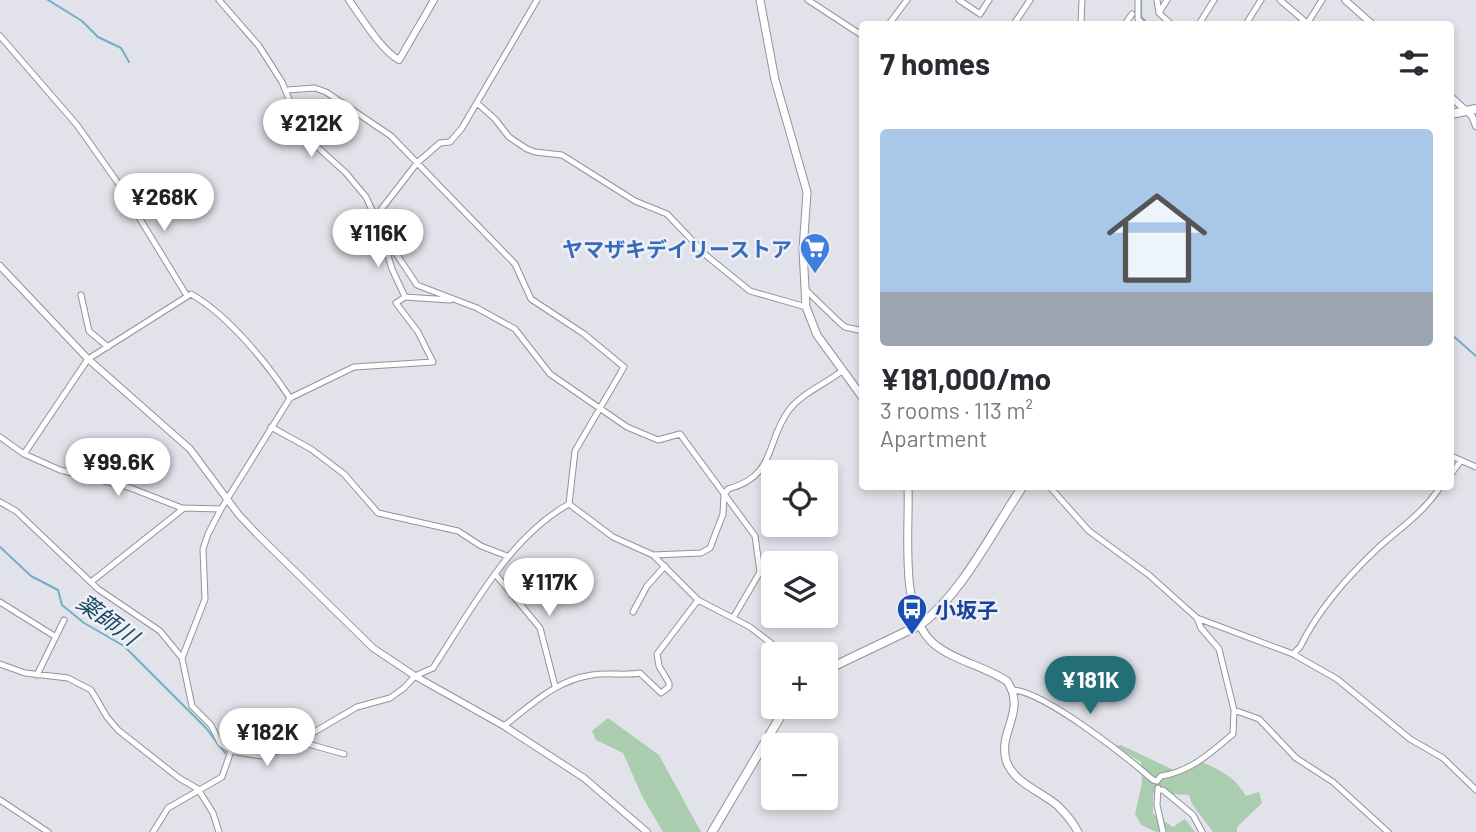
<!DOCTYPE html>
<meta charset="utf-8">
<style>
:root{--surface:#fff;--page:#f7f7f7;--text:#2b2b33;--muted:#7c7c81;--line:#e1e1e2;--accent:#246e77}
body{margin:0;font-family:Barlow,"Noto Sans JP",sans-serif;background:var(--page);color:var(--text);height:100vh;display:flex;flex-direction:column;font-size:26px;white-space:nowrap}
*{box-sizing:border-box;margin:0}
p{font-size:23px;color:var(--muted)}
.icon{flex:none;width:38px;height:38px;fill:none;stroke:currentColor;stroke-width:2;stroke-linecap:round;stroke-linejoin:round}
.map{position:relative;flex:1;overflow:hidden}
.sheet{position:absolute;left:859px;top:21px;width:595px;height:469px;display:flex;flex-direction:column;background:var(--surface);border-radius:7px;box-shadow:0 4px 10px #0003}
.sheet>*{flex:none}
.fabs{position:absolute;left:761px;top:460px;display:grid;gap:14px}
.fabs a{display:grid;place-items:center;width:77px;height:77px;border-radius:7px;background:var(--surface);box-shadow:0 4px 10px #0003;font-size:35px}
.price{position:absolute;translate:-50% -60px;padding:0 16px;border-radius:24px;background:#fff;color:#222;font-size:23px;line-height:46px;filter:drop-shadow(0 2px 4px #0008)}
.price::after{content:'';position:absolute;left:50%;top:42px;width:21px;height:16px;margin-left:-10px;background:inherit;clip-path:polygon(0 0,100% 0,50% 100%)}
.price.selected{background:var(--accent);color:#fff}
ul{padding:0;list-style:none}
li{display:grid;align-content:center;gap:14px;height:371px;padding:0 21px}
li+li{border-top:2px solid var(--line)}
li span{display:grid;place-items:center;height:217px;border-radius:7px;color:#555}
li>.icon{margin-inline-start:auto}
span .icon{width:126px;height:126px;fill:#fffc;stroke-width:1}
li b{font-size:30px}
h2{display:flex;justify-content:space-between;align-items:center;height:84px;padding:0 21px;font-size:30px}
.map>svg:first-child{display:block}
.green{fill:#a9cdae}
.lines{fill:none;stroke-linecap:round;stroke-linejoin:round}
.stream{stroke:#73aec8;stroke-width:2}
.minor-casing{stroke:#919399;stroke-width:7}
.tertiary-casing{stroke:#919399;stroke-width:8}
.secondary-casing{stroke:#919399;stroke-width:9}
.primary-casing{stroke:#919399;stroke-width:10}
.minor{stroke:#fff;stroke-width:5}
.tertiary{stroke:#fff;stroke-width:6}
.secondary{stroke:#fff;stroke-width:7}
.primary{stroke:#fff;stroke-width:8}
.labels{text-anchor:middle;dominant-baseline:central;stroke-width:5;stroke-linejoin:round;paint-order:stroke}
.shop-label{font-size:21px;font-weight:bold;fill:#366cbe;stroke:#eff0f7;text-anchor:end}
.transit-label{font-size:21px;font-weight:bold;fill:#164399;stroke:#eff0f7;text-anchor:start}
.water-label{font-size:23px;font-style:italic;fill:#1b4b5f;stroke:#eff0f7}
</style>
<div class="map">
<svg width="1476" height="832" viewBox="0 0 1476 832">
<rect width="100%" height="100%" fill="#e2e3ea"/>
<path class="green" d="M608 718 659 755 701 832H663L642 796 623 753 596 740 592 731Z
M1121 745 1182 774 1202 762C1222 771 1235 777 1246 796L1259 792 1262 803 1237 827V832H1213L1192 804 1189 795 1153 793V814L1173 827 1185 819 1195 832H1156L1141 825 1135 814 1142 783 1141 762 1114 746Z"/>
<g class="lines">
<path class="stream" d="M48 0 82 21 98 37 121 48 129 62
M1141 0V17L1148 24
M1451 334 1476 356
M0 547 31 576 58 590 62 605 84 623 124 646 206 728 225 753"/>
<g class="minor-casing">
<path id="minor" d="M219 0 259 46 282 82 303 134 346 173 366 197 383 234 417 285 477 308 515 329 550 374 627 427 658 440 680 434 755 536 760 572 733 618
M808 0 863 36
M959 0 980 14 989 0
M1138 0V19L1143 24
M1157 0 1159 13
M1167 0 1159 13 1171 24
M1280 0 1308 24
M889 24 907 0
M1014 24 1030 0
M1081 24 1082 0
M1125 24 1132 14
M1199 24 1214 0
M1246 24 1261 0
M1307 24 1322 0
M0 36 77 125 118 183 187 296
M287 90 315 88 326 92 391 136 515 264 531 299 584 334 624 367 575 451 569 504
M477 103 495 119 509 137 527 149 535 152 562 155 635 201 667 214 708 257 750 291 806 307
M376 216 417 163 440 143 450 142 462 128 537 0
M390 246 386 249 392 269 405 297
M806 290 839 322 845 327 863 331
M81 295 89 331 108 347
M271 427 311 449 344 474 378 513 458 531 481 546 507 556
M0 437 24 454 60 470 128 487 182 508 221 509
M24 454 88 359 191 294C228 315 267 363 290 398
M1451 456 1476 467
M1451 474 1460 462
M1049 486 1089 531 1149 575 1197 618 1201 628 1219 649 1234 710 1233 734C1212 752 1190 772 1161 776L1157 781
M0 502 16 511 98 589 160 631 182 658 192 706 211 725 220 743 231 751 261 756 287 748 357 707 390 698 404 688 415 676 433 668C470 612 509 537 569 504
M569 504 613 537 653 555 698 600 750 627 785 654
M653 555 701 553 710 548 723 514 724 495 728 489C777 476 765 442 789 410 803 392 826 384 843 370
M496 575 540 628 555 686
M91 582 184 508
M0 602 56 637
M633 612 647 586 665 566
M1197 618 1293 654 1337 679 1410 739 1443 758 1476 790
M1293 654 1300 647C1318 610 1350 574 1380 546 1403 526 1424 512 1441 486
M182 658 205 599 203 549 208 534 221 509 290 398 354 367 433 362 418 332 396 303 405 297 450 300
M0 664 25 673 68 678 91 690 107 717 118 730 179 778 198 789 213 813 219 832
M37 675 64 620
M1013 690C1045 692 1127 757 1153 780L1157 781
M1234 710 1259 719 1296 758 1333 782 1388 832
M504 726C531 705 556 680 592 675 608 672 624 676 640 673L661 693 669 687V683L659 666 657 654 698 600
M301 742 344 754
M1158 788 1157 805 1163 832
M1158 790H1163L1193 815 1202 832
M0 800 48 832
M153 832 168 808 222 777 231 751"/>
</g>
<g class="tertiary-casing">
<path id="tertiary" d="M349 0C361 17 381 50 399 60L434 0
M1345 0 1372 24
M1451 97 1472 116 1476 126
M0 266 88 359 190 449 239 515 257 534 373 648 415 676 504 726 584 778 647 832"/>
</g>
<g class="secondary-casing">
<path id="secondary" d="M760 0 775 80 807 192 803 250 806 307 817 335 863 398
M908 486C910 529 898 614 934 644 955 661 984 666 1007 681 1027 711 998 731 1006 760 1013 783 1041 791 1058 806 1066 814 1073 822 1078 832"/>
</g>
<g class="primary-casing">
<path id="primary" d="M1451 114 1476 109
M826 670 920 625C962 594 993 530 1023 486
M712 832 786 707"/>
</g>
<use href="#minor" class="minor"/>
<use href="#tertiary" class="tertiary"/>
<use href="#secondary" class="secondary"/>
<use href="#primary" class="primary"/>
</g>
<defs>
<g id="supermarket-pin" transform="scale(1.575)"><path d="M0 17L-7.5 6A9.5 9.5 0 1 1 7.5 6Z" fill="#3f7fe0" stroke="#eff0f7"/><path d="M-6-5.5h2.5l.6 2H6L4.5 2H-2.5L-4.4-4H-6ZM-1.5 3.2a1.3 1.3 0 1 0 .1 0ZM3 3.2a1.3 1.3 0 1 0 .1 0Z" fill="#fff"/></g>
<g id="bus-pin" transform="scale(1.575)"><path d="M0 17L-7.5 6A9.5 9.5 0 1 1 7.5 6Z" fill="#1a4fb4" stroke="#eff0f7"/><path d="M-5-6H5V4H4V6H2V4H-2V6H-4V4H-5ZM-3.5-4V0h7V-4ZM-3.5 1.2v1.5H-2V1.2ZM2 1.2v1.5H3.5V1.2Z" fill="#fff"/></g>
</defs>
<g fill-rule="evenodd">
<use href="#supermarket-pin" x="815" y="248"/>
<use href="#bus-pin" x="912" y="609"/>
</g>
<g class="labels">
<g class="shop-label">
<text x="792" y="248">ヤマザキデイリーストア</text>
</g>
<g class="transit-label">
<text x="935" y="609">小坂子</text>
</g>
<g class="water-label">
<text transform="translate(108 619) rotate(36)">薬師川</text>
</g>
</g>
</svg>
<div class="fabs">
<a><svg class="icon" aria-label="locate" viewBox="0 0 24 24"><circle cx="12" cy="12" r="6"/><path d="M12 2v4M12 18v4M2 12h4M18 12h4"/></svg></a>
<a><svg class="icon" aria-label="layers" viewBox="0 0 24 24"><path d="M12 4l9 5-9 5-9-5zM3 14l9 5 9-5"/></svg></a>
<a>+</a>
<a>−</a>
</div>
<b class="price" style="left:311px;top:159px">¥212K</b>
<b class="price" style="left:164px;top:233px">¥268K</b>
<b class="price" style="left:378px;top:269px">¥116K</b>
<b class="price" style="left:118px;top:498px">¥99.6K</b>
<b class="price" style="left:549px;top:618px">¥117K</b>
<b class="price selected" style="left:1090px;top:716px">¥181K</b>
<b class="price" style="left:267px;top:768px">¥182K</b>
<section class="sheet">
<h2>7 homes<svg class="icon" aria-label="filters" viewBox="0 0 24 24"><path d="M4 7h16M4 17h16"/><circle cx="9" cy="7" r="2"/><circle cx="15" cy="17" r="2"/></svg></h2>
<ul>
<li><span style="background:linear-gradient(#a9c7e8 75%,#9aa5b1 0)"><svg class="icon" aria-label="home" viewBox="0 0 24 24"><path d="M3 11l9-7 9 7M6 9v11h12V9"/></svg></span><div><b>¥181,000/mo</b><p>3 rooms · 113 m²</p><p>Apartment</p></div></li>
</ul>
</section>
</div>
